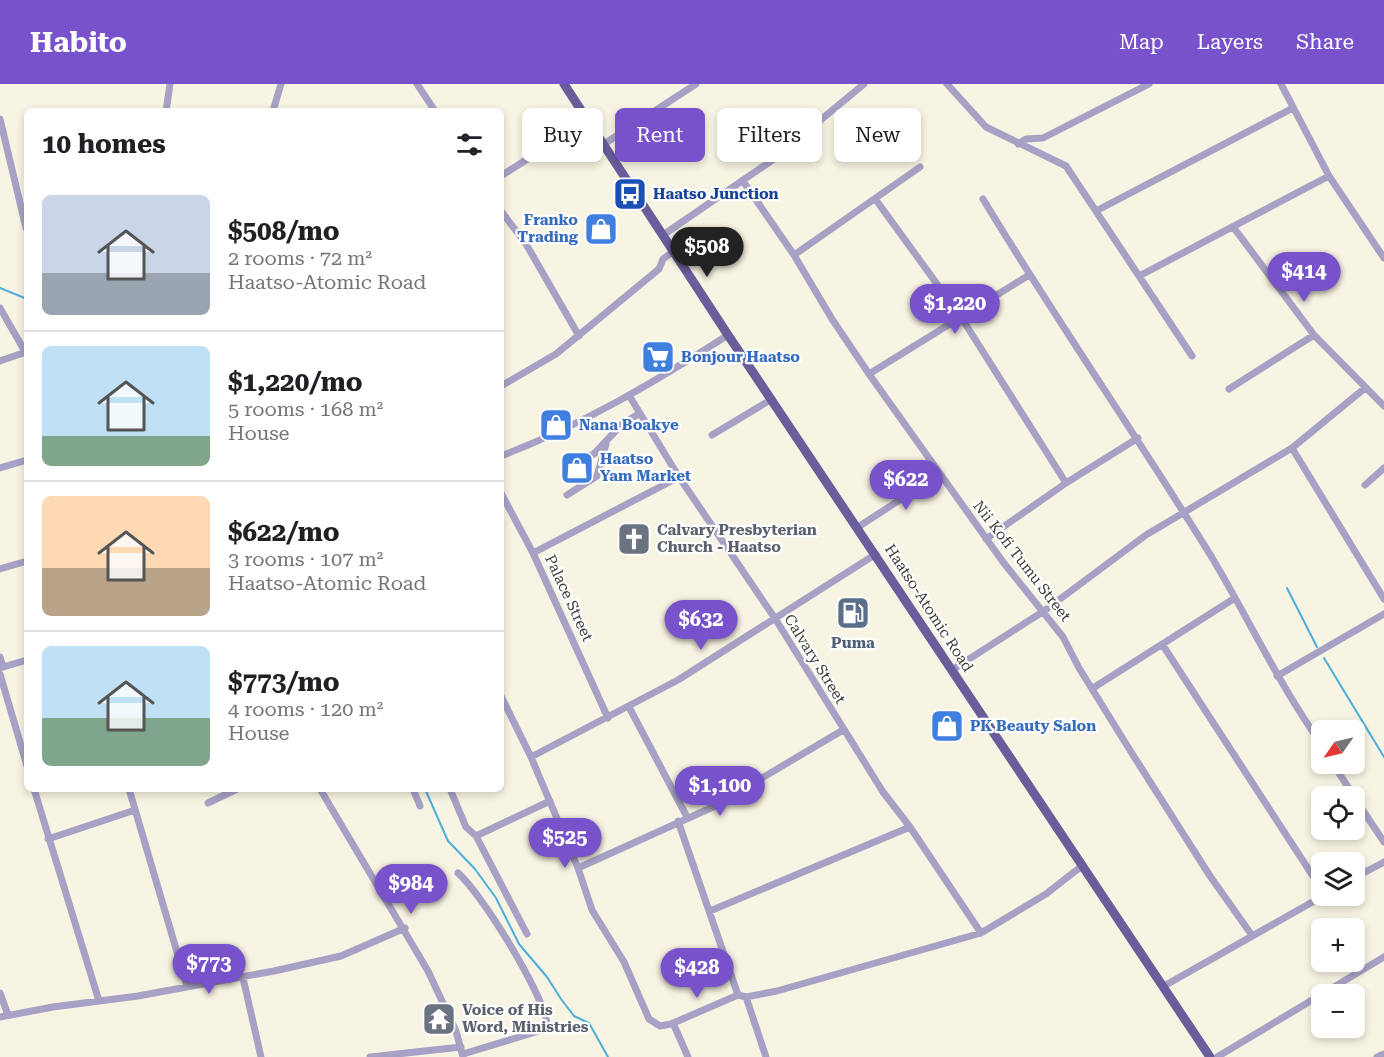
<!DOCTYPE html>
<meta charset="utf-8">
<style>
:root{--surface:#fff;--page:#f2f2f2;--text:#202124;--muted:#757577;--line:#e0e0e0;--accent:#7752cb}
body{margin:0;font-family:"Roboto Serif",serif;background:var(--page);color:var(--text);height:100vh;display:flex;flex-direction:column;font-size:22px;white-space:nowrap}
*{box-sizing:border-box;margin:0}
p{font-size:20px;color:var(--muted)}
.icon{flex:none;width:33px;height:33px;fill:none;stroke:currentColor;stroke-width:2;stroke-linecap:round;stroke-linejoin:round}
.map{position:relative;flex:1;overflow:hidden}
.side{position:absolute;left:24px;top:24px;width:480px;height:684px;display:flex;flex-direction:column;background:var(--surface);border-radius:9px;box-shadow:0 3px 9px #0003}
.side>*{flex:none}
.hud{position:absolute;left:522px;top:24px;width:570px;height:54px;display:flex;gap:12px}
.needle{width:39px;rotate:236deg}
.tools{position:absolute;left:1311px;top:636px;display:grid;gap:12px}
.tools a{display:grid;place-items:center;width:54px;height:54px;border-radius:9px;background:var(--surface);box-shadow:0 3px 9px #0003;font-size:30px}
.price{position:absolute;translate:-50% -51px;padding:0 14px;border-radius:21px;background:var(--accent);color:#fff;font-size:20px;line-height:39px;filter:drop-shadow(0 2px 3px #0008)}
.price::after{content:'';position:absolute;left:50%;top:36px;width:18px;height:14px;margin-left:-9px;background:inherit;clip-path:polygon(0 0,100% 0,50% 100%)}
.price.selected{background:#222;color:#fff}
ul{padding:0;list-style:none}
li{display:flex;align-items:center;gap:18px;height:150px;padding:0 18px}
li+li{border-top:2px solid var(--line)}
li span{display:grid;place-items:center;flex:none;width:168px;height:120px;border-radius:9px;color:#555}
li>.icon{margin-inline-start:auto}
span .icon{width:72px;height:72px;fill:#fffc;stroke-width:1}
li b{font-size:26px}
h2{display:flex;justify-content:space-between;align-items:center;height:72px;padding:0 18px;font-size:26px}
.tag{padding:0 21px;border-radius:9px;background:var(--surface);box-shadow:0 3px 9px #0003;font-size:21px;line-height:54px}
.tag.selected{background:var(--accent);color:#fff}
header{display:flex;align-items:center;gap:36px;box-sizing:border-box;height:84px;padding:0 30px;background:var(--accent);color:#fff}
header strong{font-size:28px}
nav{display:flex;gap:33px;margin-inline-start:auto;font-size:21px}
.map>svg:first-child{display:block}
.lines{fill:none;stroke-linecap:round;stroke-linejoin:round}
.stream{stroke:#4baedc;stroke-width:2}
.minor{stroke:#a7a2c5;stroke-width:7}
.major{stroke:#695d9b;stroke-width:9}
.labels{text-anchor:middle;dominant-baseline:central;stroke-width:4.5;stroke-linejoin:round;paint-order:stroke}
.transit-label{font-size:15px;font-weight:bold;fill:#164399;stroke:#fff;text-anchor:start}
.shop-label{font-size:15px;font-weight:bold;fill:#366cbe;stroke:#fff;text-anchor:start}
.worship-label{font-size:15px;font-weight:bold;fill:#5b616d;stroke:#fff;text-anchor:start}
.street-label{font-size:15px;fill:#3d3c35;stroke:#fff}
.service-label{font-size:15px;font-weight:bold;fill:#4e5e75;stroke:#fff}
</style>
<header>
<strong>Habito</strong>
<nav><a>Map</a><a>Layers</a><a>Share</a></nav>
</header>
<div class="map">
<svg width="1384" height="973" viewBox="0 0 1384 973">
<rect width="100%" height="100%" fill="#f8f4e3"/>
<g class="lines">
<path class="stream" d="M0 204 27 215
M1287 504 1317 563
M1324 574 1384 673
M425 705 448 757 475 785 496 814 519 860 547 893 561 915 574 932 589 939 608 973"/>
<path class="minor" d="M417 0 435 27
M947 0 986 43 1066 82 1192 272
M1281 0 1329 92 1384 174
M166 27 170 0
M273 27 281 0
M0 35 26 144
M604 60 696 0
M1018 60 1026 55 1043 54 1149 0
M501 92 588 36
M743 97 794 171 832 235 869 290 1003 478 1063 553 1079 584 1133 671 1210 792 1251 850
M983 115C1056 236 1137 352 1211 472 1249 535 1279 601 1322 661
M876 116 961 233 1066 399
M501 127 526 160 579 252
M1096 127 1293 24
M1234 144 1314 251 1384 322
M663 151 771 77 864 0
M794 171 920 83
M1141 191 1329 92
M0 224 27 271
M0 277 26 268
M869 290 1029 191
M501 302 556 270 659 185 663 175 674 167
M1229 305 1314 251
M630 313 679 393 776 536 883 708 910 743 981 849
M712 351 772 315
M1292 364 1384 515
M501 372C582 341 655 298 728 251
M566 382 594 370 621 341 640 329
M0 384 27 376
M1365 401 1384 384
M501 409 533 469 608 634
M567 411 597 392 606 360
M858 443 940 390
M986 455 1066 399 1138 354
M533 469 679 393
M0 485 27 477
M1162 560 1322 806
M0 573 3 583
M0 584 27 576
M952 586 1044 527 1146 451 1292 364 1365 304
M0 590 27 682
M1277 592 1384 530
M1093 604 1235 514
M501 612 531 673 578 784 592 826 624 878 649 935 660 942 671 940 738 911 746 913 777 907 981 849 1046 810 1083 781
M629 623 687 733
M531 673 678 596 876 470
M1333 680 1354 712
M34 705 99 917
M129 705 187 902
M320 705 428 887 456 947 463 973
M413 705 420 722
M450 705 466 743 476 752 527 850
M1354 713 1384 758
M208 719 237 705
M678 737 738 911
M476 752 550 717
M48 755 135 726
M578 784 713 723 843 646
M458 789C482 810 543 909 547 940L542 946 463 970
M1354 794 1384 778
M710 827 910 743
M243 894 261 973
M1164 902 1323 812
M0 909 8 931
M746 913 766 973
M0 933 53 923 138 912 274 887 341 872 405 844
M673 939 688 973
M370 973 461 963
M1217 973 1384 873
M1377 973 1384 970"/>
<path class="major" d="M564 0 728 251 1210 973"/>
</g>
<defs>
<g id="bus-square" transform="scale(1.725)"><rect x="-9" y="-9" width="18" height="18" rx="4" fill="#1a4fb4" stroke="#fff"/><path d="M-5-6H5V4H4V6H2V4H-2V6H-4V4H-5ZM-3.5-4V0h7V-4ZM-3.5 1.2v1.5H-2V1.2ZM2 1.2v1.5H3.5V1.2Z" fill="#fff"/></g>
<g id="shop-square" transform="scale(1.725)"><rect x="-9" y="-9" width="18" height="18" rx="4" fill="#3f7fe0" stroke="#fff"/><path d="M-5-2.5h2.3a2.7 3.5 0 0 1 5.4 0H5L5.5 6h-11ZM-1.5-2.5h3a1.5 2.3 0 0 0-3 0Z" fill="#fff"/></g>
<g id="supermarket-square" transform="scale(1.725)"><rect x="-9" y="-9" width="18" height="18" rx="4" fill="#3f7fe0" stroke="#fff"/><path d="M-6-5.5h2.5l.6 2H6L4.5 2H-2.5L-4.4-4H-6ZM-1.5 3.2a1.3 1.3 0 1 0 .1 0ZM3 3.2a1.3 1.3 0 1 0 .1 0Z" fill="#fff"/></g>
<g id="church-square" transform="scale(1.725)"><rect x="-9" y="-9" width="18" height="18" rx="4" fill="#6b7280" stroke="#fff"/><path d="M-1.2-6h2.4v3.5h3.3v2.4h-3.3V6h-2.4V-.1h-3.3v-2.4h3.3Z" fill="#fff"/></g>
<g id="fuel-square" transform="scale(1.725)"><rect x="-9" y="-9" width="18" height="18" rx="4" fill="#5c6f8a" stroke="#fff"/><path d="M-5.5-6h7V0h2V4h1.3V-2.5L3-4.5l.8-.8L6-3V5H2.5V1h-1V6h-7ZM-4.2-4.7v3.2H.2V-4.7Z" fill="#fff"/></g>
<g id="temple-square" transform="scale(1.725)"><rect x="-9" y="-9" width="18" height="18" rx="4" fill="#6b7280" stroke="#fff"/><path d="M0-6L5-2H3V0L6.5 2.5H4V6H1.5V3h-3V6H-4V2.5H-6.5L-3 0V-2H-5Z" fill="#fff"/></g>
</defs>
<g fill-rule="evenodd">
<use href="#bus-square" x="630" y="110"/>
<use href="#shop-square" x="601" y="145"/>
<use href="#supermarket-square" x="658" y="273"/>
<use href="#shop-square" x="556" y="341"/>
<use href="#shop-square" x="577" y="384"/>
<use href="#church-square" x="634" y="455"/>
<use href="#fuel-square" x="853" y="529"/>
<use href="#shop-square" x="947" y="642"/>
<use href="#temple-square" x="439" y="935"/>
</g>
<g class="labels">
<g class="transit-label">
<text x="653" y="110">Haatso Junction</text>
</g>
<g class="shop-label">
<text x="578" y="136" text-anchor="end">Franko<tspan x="578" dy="17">Trading</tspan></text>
<text x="681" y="273">Bonjour Haatso</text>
<text x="579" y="341">Nana Boakye</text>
<text x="600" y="375">Haatso<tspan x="600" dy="17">Yam Market</tspan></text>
<text x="970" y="642">PK Beauty Salon</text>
</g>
<g class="worship-label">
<text x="657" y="446">Calvary Presbyterian<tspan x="657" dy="17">Church - Haatso</tspan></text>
<text x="462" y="926">Voice of His<tspan x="462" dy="17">Word, Ministries</tspan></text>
</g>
<g class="street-label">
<text transform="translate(1022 477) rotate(52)">Nii Kofi Tumu Street</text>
<text transform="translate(569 514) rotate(65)">Palace Street</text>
<text transform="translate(929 524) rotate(57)">Haatso-Atomic Road</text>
<text transform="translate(815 575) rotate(58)">Calvary Street</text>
</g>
<g class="service-label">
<text x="853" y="559">Puma</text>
</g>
</g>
</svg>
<div class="tools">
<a><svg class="needle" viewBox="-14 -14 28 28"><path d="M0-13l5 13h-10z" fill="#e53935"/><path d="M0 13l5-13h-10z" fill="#757577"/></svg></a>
<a><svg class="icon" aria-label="locate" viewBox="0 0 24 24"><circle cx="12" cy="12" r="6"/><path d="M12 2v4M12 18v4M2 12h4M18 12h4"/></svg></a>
<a><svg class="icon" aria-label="layers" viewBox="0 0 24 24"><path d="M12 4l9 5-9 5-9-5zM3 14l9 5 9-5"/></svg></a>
<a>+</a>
<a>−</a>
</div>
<b class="price selected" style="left:707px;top:194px">$508</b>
<b class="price" style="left:1304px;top:219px">$414</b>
<b class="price" style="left:955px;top:251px">$1,220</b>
<b class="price" style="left:906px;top:427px">$622</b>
<b class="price" style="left:701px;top:567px">$632</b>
<b class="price" style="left:720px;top:733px">$1,100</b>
<b class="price" style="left:565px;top:785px">$525</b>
<b class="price" style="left:411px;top:831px">$984</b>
<b class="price" style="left:209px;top:911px">$773</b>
<b class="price" style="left:697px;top:915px">$428</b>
<div class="hud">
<a class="tag">Buy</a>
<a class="tag selected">Rent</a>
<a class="tag">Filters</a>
<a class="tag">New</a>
</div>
<section class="side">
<h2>10 homes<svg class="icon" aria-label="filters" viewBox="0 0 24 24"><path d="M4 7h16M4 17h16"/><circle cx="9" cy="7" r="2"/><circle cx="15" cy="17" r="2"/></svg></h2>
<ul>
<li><span style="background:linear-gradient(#c9d6e8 65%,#9aa5b1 0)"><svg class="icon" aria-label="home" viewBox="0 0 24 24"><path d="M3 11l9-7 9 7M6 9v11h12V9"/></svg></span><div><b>$508/mo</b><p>2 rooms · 72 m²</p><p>Haatso-Atomic Road</p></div></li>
<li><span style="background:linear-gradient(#bfe0f5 75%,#7fa58c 0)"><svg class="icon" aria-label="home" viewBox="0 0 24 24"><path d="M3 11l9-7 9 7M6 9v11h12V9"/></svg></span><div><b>$1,220/mo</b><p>5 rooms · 168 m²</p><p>House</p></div></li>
<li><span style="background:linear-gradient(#ffd9b3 60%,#b9a48a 0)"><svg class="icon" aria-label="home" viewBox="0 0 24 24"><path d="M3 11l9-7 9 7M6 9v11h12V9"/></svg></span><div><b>$622/mo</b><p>3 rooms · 107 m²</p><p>Haatso-Atomic Road</p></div></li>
<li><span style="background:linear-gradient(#bfe0f5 60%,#7fa58c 0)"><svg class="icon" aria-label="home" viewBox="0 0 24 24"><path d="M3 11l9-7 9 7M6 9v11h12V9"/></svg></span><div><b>$773/mo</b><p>4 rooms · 120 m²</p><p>House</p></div></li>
</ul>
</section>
</div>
